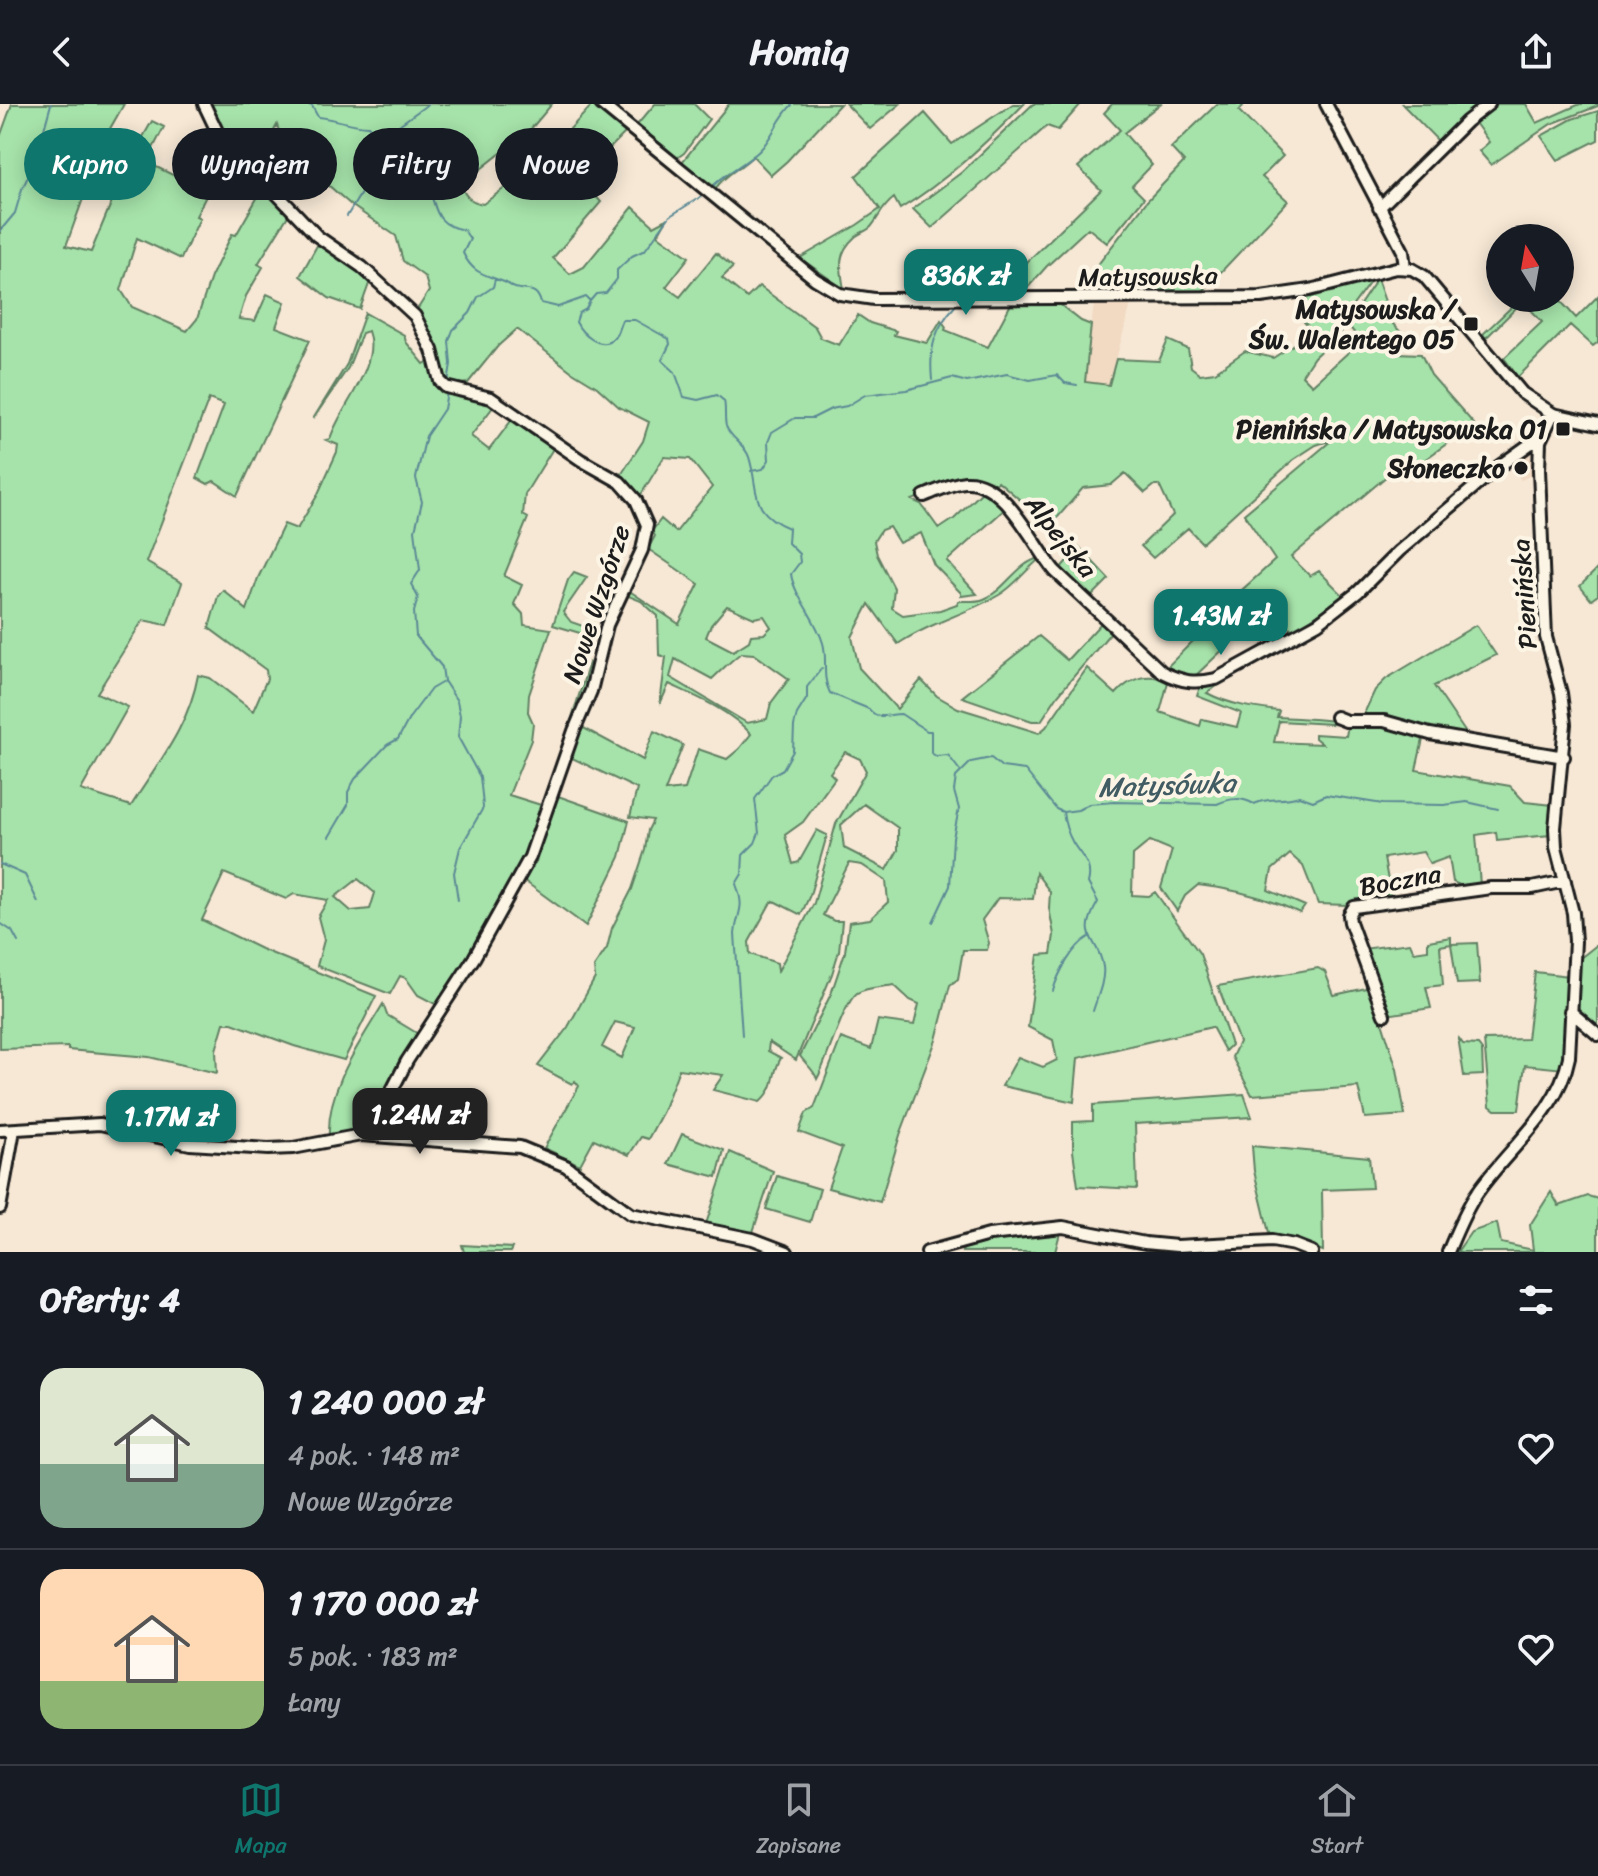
<!DOCTYPE html>
<html lang="pl">
<meta charset="utf-8">
<style>
:root{--surface:#171b24;--page:#20242c;--text:#f1f3f6;--muted:#9ea1a6;--line:#363941;--accent:#0f766e}
body{margin:0;font-family:Sriracha,sans-serif;background:var(--page);color:var(--text);height:100vh;display:flex;flex-direction:column;font-size:30px;white-space:nowrap}
*{box-sizing:border-box;margin:0}
p{font-size:26px;color:var(--muted)}
.icon{flex:none;width:44px;height:44px;fill:none;stroke:currentColor;stroke-width:2;stroke-linecap:round;stroke-linejoin:round}
.map{position:relative;height:1148px;overflow:hidden}
.details{display:flex;flex-direction:column;background:var(--surface);flex:1}
.details>*{flex:none}
.hud{position:absolute;left:24px;top:24px;width:800px;height:72px;display:flex;gap:16px}
.needle{width:52px;rotate:349deg}
.tools{position:absolute;left:1486px;top:120px;display:grid;gap:16px}
.tools a{display:grid;place-items:center;width:88px;height:88px;border-radius:50%;background:var(--surface);box-shadow:0 4px 20px #0003;font-size:40px}
.price{position:absolute;translate:-50% -68px;padding:0 18px;border-radius:16px;background:var(--accent);color:#fff;font-size:26px;line-height:52px;filter:drop-shadow(0 2px 4px #0008)}
.price::after{content:'';position:absolute;left:50%;top:48px;width:24px;height:18px;margin-left:-12px;background:inherit;clip-path:polygon(0 0,100% 0,50% 100%)}
.price.on{background:#222;color:#fff}
ul{padding:0;list-style:none}
li{display:flex;align-items:center;gap:24px;height:200px;padding:0 40px}
li+li{border-top:2px solid var(--line)}
li span{display:grid;place-items:center;flex:none;width:224px;height:160px;border-radius:24px;color:#555}
li>.icon{margin-inline-start:auto}
span .icon{width:96px;height:96px;fill:#fffc;stroke-width:1}
li b{font-size:34px}
h2{display:flex;justify-content:space-between;align-items:center;height:96px;padding:0 40px;font-size:34px}
.pill{padding:0 28px;border-radius:36px;background:var(--surface);box-shadow:0 4px 20px #0003;font-size:28px;line-height:72px}
.pill.on{background:var(--accent);color:#fff}
header{display:flex;justify-content:space-between;align-items:center;height:104px;padding:0 40px;background:var(--surface);font-size:36px;font-weight:700}
.menu{display:flex;justify-content:space-around;align-items:center;height:112px;border-top:2px solid var(--line);background:var(--surface);font-size:22px;color:var(--muted)}
.menu a{display:grid;justify-items:center;gap:4px}
.menu .on{color:var(--accent)}
.map>svg:first-child{display:block}
.built{fill:#f1d9c2}
.green{fill:#a6e3aa;stroke:#618063;stroke-width:2;fill-rule:evenodd}
.lines{fill:none;stroke-linecap:round;stroke-linejoin:round}
.stream{stroke:#5c8995;stroke-width:2}
.minor-casing{stroke:#1c1c1c;stroke-width:16}
.minor{stroke:#fcf5e5;stroke-width:10}
.poi-dot{fill:#1c1c1c;stroke:#fcf5e5;stroke-width:3}
.labels{text-anchor:middle;dominant-baseline:central;stroke-width:8;stroke-linejoin:round;paint-order:stroke}
.street-label{font-size:26px;fill:#1c1c1c;stroke:#fcf5e5}
.poi-label{font-size:26px;font-weight:bold;fill:#1c1c1c;stroke:#fcf5e5;text-anchor:end}
.water-label{font-size:28px;font-style:italic;fill:#415c63;stroke:#fcf5e5}
</style>
<header><svg class="icon" aria-label="back" viewBox="0 0 24 24"><path d="M15 5l-7 7 7 7"/></svg>Homiq<svg class="icon" aria-label="share" viewBox="0 0 24 24"><path d="M12 15V3M7 8l5-5 5 5M5 13v7h14v-7"/></svg></header>
<div class="map">
<svg width="1598" height="1148" viewBox="0 0 1598 1148">
<rect width="100%" height="100%" fill="#f7e8d5"/>
<filter id="ink" filterUnits="userSpaceOnUse"><feTurbulence type="fractalNoise" baseFrequency=".0125" numOctaves="2"/><feDisplacementMap in="SourceGraphic" scale="16" xChannelSelector="R" yChannelSelector="G"/><feConvolveMatrix kernelMatrix="1 2 1 2 8 2 1 2 1" color-interpolation-filters="sRGB"/></filter>
<g filter="url(#ink)">
<path class="built" d="M1094 200H1131L1109 281 1084 278Z
M1530 343 1532 371 1521 376 1508 358Z"/>
<path class="green" d="M12 0H124L95 51 98 53 66 142 91 148 126 63 152 17 164 23 146 58 208 88 196 112 200 114 181 155 137 134 121 186 132 203 187 227 197 215 211 173 232 130 236 131 264 82 289 110 258 160 263 163 246 192 239 215 255 217 267 190 285 198 276 223 310 236 237 392 214 377 208 380 197 374 224 301 209 295 146 458 182 479 167 521 143 516 97 589 128 603 81 686 131 702C158 659 189 622 198 571L210 574 253 607 267 575 266 566 209 524 218 492 223 486 247 506 258 474 284 420 297 425 317 392 337 348 338 341 326 336 330 335C340 303 381 261 368 227L362 229 348 264 313 315 347 260 365 209 404 231 406 238 424 260 429 257 436 246 415 209 429 187 425 173 403 157 396 132 351 101 327 80 313 57 283 38 277 21 254 64 228 43 207 0H552L530 26 462 80C463 92 472 98 483 100L517 75 511 53 539 27 546 39 545 52 593 0 627 27 598 56 583 78 601 98 553 154 570 170 584 163 633 103 654 122 667 115 658 131 689 153 666 183 680 193 716 149 733 163 722 174 747 194 759 182 815 223 821 234 839 241 858 211 870 219 896 227 894 231 927 239 941 216 946 223 945 226 988 243 1011 200 1058 199 1081 217 1091 221 1085 278 1109 281 1116 255 1159 257 1168 236 1188 245 1191 263 1200 270 1215 268 1245 247 1273 254 1313 228 1304 218 1307 192 1340 185 1369 174 1370 178 1346 211 1341 228 1314 253 1302 271 1312 281 1361 237 1347 220 1373 181 1376 172 1393 220 1409 237 1398 249 1421 250 1431 271 1474 320 1409 367 1401 360 1291 453 1310 472 1319 467 1344 492 1293 527 1270 501 1192 575 1164 566 1197 533 1192 528 1215 504 1223 503 1275 456 1244 410 1332 336 1316 341 1293 356 1202 439 1188 424 1153 454 1141 442 1173 411 1159 381H1155L1145 389 1125 369 1111 381 1083 384 1058 413 1053 416 1033 407 998 377 992 384 973 373 912 396 921 400 939 425 954 415 983 387 1006 404 947 457 977 490 961 492V489L934 461 921 429 899 439 889 423 881 426 874 437 877 451 894 484 892 504 903 511 940 506 957 500 958 497C967 497 977 498 984 495 1006 486 1018 457 1041 454 1026 465 1015 482 999 491 966 510 929 519 898 540L869 500 852 533 859 564 897 605 921 576 937 592 958 604 1039 629 1046 623 1087 564 1116 590C1130 574 1149 567 1168 578L1160 608 1200 622 1202 615 1237 623 1241 609 1197 592 1200 583 1227 575 1207 589C1230 601 1253 604 1279 607L1277 613C1327 615 1375 620 1424 631L1416 666 1510 682 1525 698 1553 701 1551 731 1497 736 1496 728 1476 731 1480 781 1466 784 1453 778 1449 753 1430 760 1423 748 1384 754 1391 793 1348 801 1318 800 1303 762 1290 750 1272 766 1268 786 1305 802 1300 809C1266 793 1235 785 1198 781L1185 792 1177 807 1161 784 1172 746 1150 737 1133 751 1132 791 1149 792 1155 788 1200 850 1231 941 1225 947 1212 923 1078 954 1074 998 1002 982 1018 953 1043 963 1057 956 1053 936 1028 923 1038 851 1051 850 1054 831 1049 804 1050 788 1036 769 1033 795 998 794 982 816 989 839 987 846H963L958 875 950 881 936 936 900 1031 880 1098 828 1084 842 1044 799 1028 806 1009 814 1004 841 934 871 945 878 916 914 921 919 900 910 896 894 881C884 883 866 883 857 889 843 900 828 955 817 975 813 964 806 961 800 952L831 890 845 848 849 818 870 815 888 798 886 777 862 761 849 759 823 811 834 817H842L839 847 832 870 796 956 769 938 768 947 781 954C770 973 778 982 760 998L713 986 723 971 679 965 663 1007 648 1035 641 1033 629 1051 594 1035 580 1061 544 1044 579 982 575 977 572 980 538 962 568 923 595 874 594 863 607 844 612 824 632 785 645 746 648 726 653 716 630 713 637 685 572 654 580 622 643 656 654 627 683 641 665 687 685 685 698 645 727 655 739 645 751 630C729 606 697 593 669 580L660 600 666 553 659 551 658 512 641 497 626 491 628 486 679 520 699 480 648 445 655 432 652 427 661 415 676 428 712 383 690 355 664 353 639 394 619 374 643 337 649 318 619 303 597 283 571 267 517 225 498 242 468 279 455 281 453 292 491 296 493 303 471 332 489 346 514 313 554 343 525 390 523 411 528 414 504 472 522 481 514 500 523 510 524 521 551 525 529 591 528 608 533 619 531 636 509 691 544 702C517 774 479 837 439 902L418 891 406 874 400 872 390 890 317 862 324 836 318 813 328 796 294 790 286 795 224 769 202 816 261 845 376 892 344 956 294 942 232 919H224L216 946 217 969 149 953 68 946V943L0 945V33ZM727 502 754 514 764 512 771 523 764 530 751 531 749 537 733 547 706 533 711 521ZM741 549 754 550 789 575 771 599 767 615 747 619 670 573 675 555 712 575C723 565 729 558 741 549ZM1279 617 1348 621 1346 632 1315 630V634L1322 640 1274 638ZM845 648 860 655 866 667 836 720 814 799 778 867 777 859 750 850 749 838 770 800 774 797 801 811 810 791 827 731 817 726 799 758 793 760 785 731 803 718 835 674 830 669ZM864 700 898 724V746L887 766 844 744 841 721ZM358 775 375 789 370 805 351 807 335 793ZM615 918 635 923 622 954 602 943Z
M655 0H694L709 15 684 49 677 54 637 21Z
M729 0H840L787 57 771 71 753 52C741 64 725 70 716 84L682 58Z
M846 0H900L870 25Z
M1013 0H1024C986 39 945 78 900 105L894 94C881 104 880 112 871 123 867 127 859 129 855 133 837 149 840 163 844 185L800 154 857 121 880 105 856 72 925 9 952 40Z
M1033 0H1081L1058 26 1047 22 932 124 913 105 962 68Z
M1112 0H1160L1124 29 1152 61 1132 82 1144 94 1107 139 1088 124 1047 162 1023 189 1003 188 1028 157 1101 86 1078 63 1120 26 1104 9Z
M1217 0H1240L1243 2 1239 7 1283 52 1262 73 1288 97 1201 189H1076L1147 97 1184 58 1171 44Z
M1402 0H1486L1439 38Z
M1494 0H1526L1537 19 1580 0H1598V2L1551 20 1491 61 1479 47 1489 38 1473 16Z
M1598 7V36L1558 56 1541 32 1572 15Z
M319 138 370 177 360 205 329 194 300 172Z
M1598 192V238L1593 242 1570 221 1518 273 1504 254 1542 218 1523 197 1486 234 1483 230 1521 194H1558L1576 214Z
M1079 443 1109 475 1090 494 1059 466Z
M1598 464V491L1591 496 1580 482Z
M574 468 587 473 563 508 571 518 600 528V535L553 521 568 476Z
M1103 517 1112 527 1058 591 1041 617H1032L962 593 1039 532 1067 556Z
M1476 521 1496 551 1434 582 1470 635 1361 616 1375 586 1386 575Z
M589 559 593 566 589 583 574 620H570Z
M558 692 629 717 620 753 586 822 523 776Z
M1451 833V840L1477 839 1480 879 1457 880 1451 840 1440 842 1443 881 1426 883 1431 904 1387 911 1362 845 1410 839 1414 848 1428 846V837Z
M1598 840V923L1576 902 1579 855Z
M1318 864 1325 868 1334 891 1371 883 1397 965 1405 1011 1365 1014 1358 983 1252 991 1232 953 1239 938 1218 882Z
M1535 868 1569 872 1564 965 1525 961 1519 1006H1495L1490 1002 1484 936 1527 935Z
M383 900 387 911 420 931 370 1026 329 1031C327 983 360 939 383 900Z
M1458 933 1463 940 1478 941 1482 946 1483 971 1464 972Z
M1244 990 1252 1013 1135 1020 1137 1085 1078 1082 1073 1047V1018L1093 1017V1001Z
M682 1030 724 1046 717 1073 668 1060Z
M1252 1042 1369 1053 1372 1084 1322 1086 1323 1147 1297 1138 1270 1133 1254 1067Z
M730 1048 773 1067 752 1131 706 1120Z
M777 1072 820 1085 810 1118 766 1105Z
M1551 1088 1559 1102 1588 1092 1598 1095V1148H1457L1471 1128 1497 1119 1501 1139 1533 1146 1530 1121Z
M1060 1129 1055 1148H962L964 1141Z
M462 1141 512 1144 510 1148H464Z"/>
<g class="lines">
<path class="stream" d="M306 0 312 2 318 13C336 15 350 21 368 22L393 46 398 68C405 71 417 74 423 79 440 94 427 120 464 126L470 135 463 149C473 170 484 170 504 178 508 179 511 183 515 184 528 188 536 182 541 199L558 203 586 193 590 197 586 205 579 209 576 218C582 230 601 248 614 234 618 230 619 222 622 216H635L669 235 670 240 662 256 675 268 684 293 698 296 717 291 724 297C726 304 724 315 726 322 730 334 745 340 749 353 760 388 748 407 789 424L788 439 799 450 800 458 791 470C794 492 816 514 823 539 828 556 821 572 830 589L869 605C878 617 888 610 901 610L927 627H931V649L936 652 948 651 961 668 971 658 991 654 1002 663 1025 666 1056 705 1063 708 1078 706 1089 700 1114 698 1217 700C1231 694 1241 693 1254 700 1271 692 1281 698 1299 692L1313 697 1326 691 1383 700 1444 701 1467 698 1498 705
M381 34 428 0
M711 84C725 68 745 61 760 46 773 33 779 12 793 0
M347 112 363 86 364 58 376 32
M0 127 15 109 22 85 35 58 51 0
M590 197 596 190 606 189 617 175V166L632 152 645 146 670 112 702 92
M932 276C929 245 934 224 956 201
M448 278 451 260 449 237 453 226 470 209 478 193 493 183 495 175
M447 288 444 305 426 332 416 374 422 398 415 426 420 466 411 480 418 493 414 508 416 532 442 563 444 577 457 597 460 612 458 633 480 673 482 691 483 704 460 744 454 769 458 796
M751 367 763 365 769 356 768 338 772 328 795 314H813L831 305 847 302 865 291 906 286 952 274 967 278 1007 270 1030 276 1057 271 1065 279 1077 281
M1063 708C1064 717 1068 730 1073 739 1082 754 1093 760 1088 779L1098 798C1076 836 1099 833 1103 863 1105 876 1097 894 1093 907
M329 733 348 701V688L355 675 387 641 398 635 410 613 431 585 443 578
M0 760 25 771 38 798
M933 818 950 782 953 734 959 705 954 687 956 673 961 668
M0 819 12 827 18 838
M1053 887C1058 869 1073 842 1089 833
M742 931 735 830C737 806 746 807 736 780L742 770 743 751 755 739 759 729 755 695 772 671 783 665 793 647 794 622 797 610 807 594V583L822 564"/>
<g class="minor-casing">
<path id="minor" d="M204 0 224 42 258 70 317 132 362 163 415 212 432 246 440 277 446 283 491 294 581 356 620 378 636 396 647 421 642 446 607 521 591 587 574 627 530 753 474 854 407 957 385 1000 373 1032
M601 0 815 175 840 190 874 195 1261 193 1310 186 1396 164 1412 165 1424 172 1522 289 1553 310 1598 320
M1326 0 1403 147 1405 164
M1379 104 1467 17 1489 0
M924 392C937 387 952 379 965 378 1005 375 1034 442 1055 467L1162 568C1182 578 1195 580 1216 575L1318 519 1358 488 1399 447 1498 363 1530 340 1540 337
M1336 613 1346 617H1384L1430 630 1564 653
M1570 907 1598 931
M1384 911 1350 818 1349 811 1354 803 1491 784H1532L1565 777
M0 1026 100 1020 190 1040 268 1045 293 1044 361 1031 520 1043 566 1062 631 1110 753 1135 787 1148
M0 1104 14 1026
M927 1148 989 1131 1063 1123 1145 1139 1177 1142 1272 1137 1294 1141 1312 1148
M1448 1148C1456 1129 1464 1109 1475 1092 1506 1045 1558 1010 1569 953L1575 837 1573 809 1556 743 1555 724 1565 620 1561 589 1546 533 1539 366 1540 337 1553 310"/>
</g>
<use href="#minor" class="minor"/>
</g>
</g>
<g class="poi-dot">
<rect x="1463" y="212" width="16" height="16" rx="4"/>
<rect x="1555" y="317" width="16" height="16" rx="4"/>
<circle cx="1521" cy="364" r="8"/>
</g>
<g class="labels">
<g class="street-label">
<text transform="translate(1148 172) rotate(-1)">Matysowska</text>
<text transform="translate(1061 432) rotate(51)">Alpejska</text>
<text transform="translate(1524 490) rotate(-94)">Pienińska</text>
<text transform="translate(596 500) rotate(-72)">Nowe Wzgórze</text>
<text transform="translate(1400 776) rotate(-10)">Boczna</text>
</g>
<g class="poi-label">
<text x="1455" y="205">Matysowska /<tspan x="1455" dy="30">Św. Walentego 05</tspan></text>
<text x="1547" y="325">Pienińska / Matysowska 01</text>
<text x="1505" y="364">Słoneczko</text>
</g>
<g class="water-label">
<text transform="translate(1167 681) rotate(-2)">Matysówka</text>
</g>
</g>
</svg>
<div class="tools">
<a><svg class="needle" viewBox="-14 -14 28 28"><path d="M0-13l5 13h-10z" fill="#e53935"/><path d="M0 13l5-13h-10z" fill="#9ea1a6"/></svg></a>
</div>
<b class="price" style="left:966px;top:213px">836K zł</b>
<b class="price" style="left:1221px;top:553px">1.43M zł</b>
<b class="price on" style="left:420px;top:1052px">1.24M zł</b>
<b class="price" style="left:171px;top:1054px">1.17M zł</b>
<div class="hud">
<a class="pill on">Kupno</a>
<a class="pill">Wynajem</a>
<a class="pill">Filtry</a>
<a class="pill">Nowe</a>
</div>
</div>
<section class="details">
<h2>Oferty: 4<svg class="icon" aria-label="filters" viewBox="0 0 24 24"><path d="M4 7h16M4 17h16"/><circle cx="9" cy="7" r="2"/><circle cx="15" cy="17" r="2"/></svg></h2>
<ul>
<li><span style="background:linear-gradient(#dfe7d0 60%,#7fa58c 0)"><svg class="icon" aria-label="home" viewBox="0 0 24 24"><path d="M3 11l9-7 9 7M6 9v11h12V9"/></svg></span><div><b>1 240 000 zł</b><p>4 pok. · 148 m²</p><p>Nowe Wzgórze</p></div><svg class="icon" aria-label="heart" viewBox="0 0 24 24"><path d="M12 20l-8-8c-3-5 5-10 8-4 3-6 11-1 8 4z"/></svg></li>
<li><span style="background:linear-gradient(#ffd9b3 70%,#8fb573 0)"><svg class="icon" aria-label="home" viewBox="0 0 24 24"><path d="M3 11l9-7 9 7M6 9v11h12V9"/></svg></span><div><b>1 170 000 zł</b><p>5 pok. · 183 m²</p><p>Łany</p></div><svg class="icon" aria-label="heart" viewBox="0 0 24 24"><path d="M12 20l-8-8c-3-5 5-10 8-4 3-6 11-1 8 4z"/></svg></li>
</ul>
</section>
<nav class="menu">
<a class="on"><svg class="icon" aria-label="map" viewBox="0 0 24 24"><path d="M3 6l6-2 6 2 6-2v14l-6 2-6-2-6 2zM9 4v14M15 6v14"/></svg>Mapa</a>
<a><svg class="icon" aria-label="saved" viewBox="0 0 24 24"><path d="M7 4h10v16l-5-4-5 4z"/></svg>Zapisane</a>
<a><svg class="icon" aria-label="home" viewBox="0 0 24 24"><path d="M3 11l9-7 9 7M6 9v11h12V9"/></svg>Start</a>
</nav>
